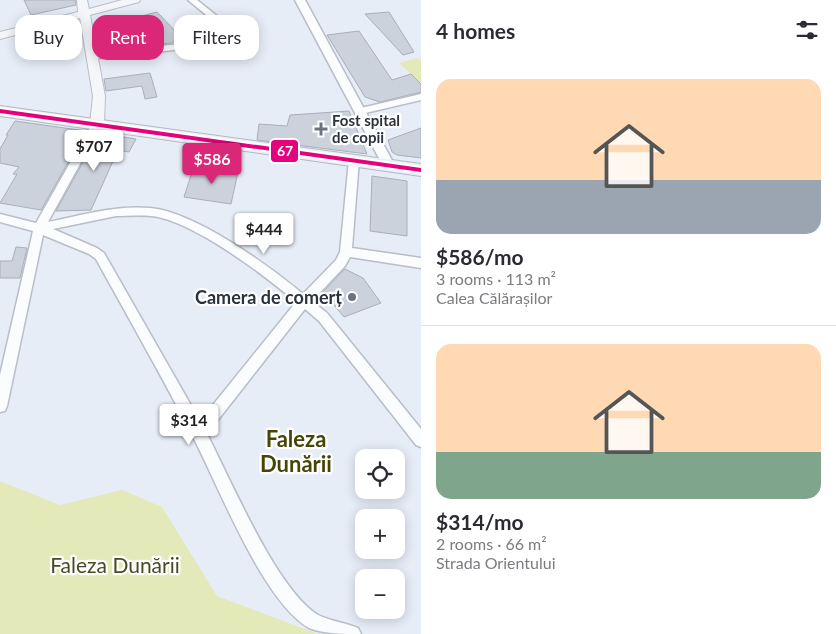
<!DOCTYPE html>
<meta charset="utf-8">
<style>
:root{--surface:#fff;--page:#f2f2f3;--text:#2b2b33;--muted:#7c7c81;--line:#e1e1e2;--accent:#db2777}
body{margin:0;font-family:Lato,sans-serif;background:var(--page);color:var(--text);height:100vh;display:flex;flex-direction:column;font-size:19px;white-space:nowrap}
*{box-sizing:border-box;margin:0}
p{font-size:16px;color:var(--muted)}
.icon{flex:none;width:28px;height:28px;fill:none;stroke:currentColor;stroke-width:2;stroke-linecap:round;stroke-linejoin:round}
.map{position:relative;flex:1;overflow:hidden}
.details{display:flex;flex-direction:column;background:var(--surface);width:415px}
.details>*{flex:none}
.guide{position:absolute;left:15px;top:15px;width:330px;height:45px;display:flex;gap:10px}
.buttons{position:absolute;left:355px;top:449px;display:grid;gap:10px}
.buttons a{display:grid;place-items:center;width:50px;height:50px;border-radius:10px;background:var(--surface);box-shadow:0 2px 12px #0003;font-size:25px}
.price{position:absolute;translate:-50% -42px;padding:0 11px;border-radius:5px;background:#fff;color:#222;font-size:16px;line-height:32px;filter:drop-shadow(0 1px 2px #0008)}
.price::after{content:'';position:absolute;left:50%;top:30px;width:15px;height:11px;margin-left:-8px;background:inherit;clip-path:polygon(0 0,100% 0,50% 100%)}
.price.active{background:var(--accent);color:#fff}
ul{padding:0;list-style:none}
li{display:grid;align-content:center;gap:10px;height:265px;padding:0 15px}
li+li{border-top:1px solid var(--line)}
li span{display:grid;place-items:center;height:155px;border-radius:15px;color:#555}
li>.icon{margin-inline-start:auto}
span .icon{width:90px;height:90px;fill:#fffc;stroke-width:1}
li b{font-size:21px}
h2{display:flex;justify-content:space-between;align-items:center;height:60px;padding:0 15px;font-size:21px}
.chip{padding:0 18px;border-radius:15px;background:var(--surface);box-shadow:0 2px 12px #0003;font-size:18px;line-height:45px}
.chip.active{background:var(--accent);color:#fff}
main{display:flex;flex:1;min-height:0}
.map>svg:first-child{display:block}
.green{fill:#e4e9b9}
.building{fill:#ccd2dc;stroke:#a9aeb8}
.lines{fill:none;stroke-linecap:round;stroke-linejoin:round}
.minor-casing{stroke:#b8bec7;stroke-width:3}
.tertiary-casing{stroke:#b8bec7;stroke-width:3}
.secondary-casing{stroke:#b8bec7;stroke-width:2}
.primary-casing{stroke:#b2b9c6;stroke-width:2}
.minor{fill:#fbfcfe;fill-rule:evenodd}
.tertiary{fill:#fbfcfe;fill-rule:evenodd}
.secondary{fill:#f4f6fa;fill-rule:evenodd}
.primary{fill:#ecf0f5;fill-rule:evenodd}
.bus-1-casing{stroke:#fff;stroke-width:4}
.bus-1{fill:#e5007d;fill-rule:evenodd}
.poi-dot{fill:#6d737e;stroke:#fff;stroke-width:2}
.labels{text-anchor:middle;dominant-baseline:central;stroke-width:4.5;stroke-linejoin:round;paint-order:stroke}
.far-poi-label{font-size:15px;font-weight:bold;fill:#2c323d;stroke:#fff;text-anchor:start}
.poi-label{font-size:18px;font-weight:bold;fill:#2c323d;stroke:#fff;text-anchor:end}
.near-park-label{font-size:21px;fill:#494a20;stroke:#fff}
.district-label{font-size:22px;font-weight:bold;fill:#454605;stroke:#fff}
.line-badge{stroke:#fff;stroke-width:2}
.badge-label{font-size:14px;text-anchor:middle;font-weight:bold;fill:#fff}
</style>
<main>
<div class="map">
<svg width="421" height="634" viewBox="0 0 421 634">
<rect width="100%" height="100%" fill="#e7edf7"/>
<path class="green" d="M417 58 421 61V83L399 63Z
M0 481 60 505 122 490 162 507 217 596 318 634H0Z"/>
<path class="building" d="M24 0H75L76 5 31 15Z
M157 12 177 33 179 39 171 43 159 44 155 41 134 18Z
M389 12 414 52 403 55 365 14Z
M359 31 392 80 411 74 421 84V92L380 102 365 97 327 35Z
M150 73 157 97 145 99 142 86 106 91 104 79Z
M349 111 367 154 257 140 259 124 287 126 290 115Z
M15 121 86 131 41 210 0 203 17 174H13L19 167 0 163V149L8 135H6Z
M421 128V158L397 155 392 152 388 140Z
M99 133 136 139 129 152 118 150 91 210 56 211Z
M194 166 238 172 231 204 184 197Z
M372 176 407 181V236L370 231Z
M16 247 27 248 20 278H0V261H12Z
M345 269 363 278 381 303 344 317 323 292Z"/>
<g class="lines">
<g class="minor-casing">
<path id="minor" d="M188 0H197L222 20 226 27V34L222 40 201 47 91 59 87 56 91 53 200 42 216 36 218 27 216 23Z
M421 94V100L361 114 356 111 361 108Z
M97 121 102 124 48 222C82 215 116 205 150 208 195 212 268 265 303 294L336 260 340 252 349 160 354 156 359 160 352 248 421 258V268L350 257 345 266 312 301 327 313 421 429V447L416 445 319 321 305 309 207 434C231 480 276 589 318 615 330 621 346 623 358 628L361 634C344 634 324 634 309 628 263 602 219 487 194 439 163 378 129 319 96 259L89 254 43 235 7 406 5 411 0 412V375L33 231 0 222V214L36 223 92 124ZM116 216C127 216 139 215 151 216 192 220 264 275 296 302L200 421 104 253 97 248 53 229Z"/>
</g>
<g class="tertiary-casing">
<path id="tertiary" d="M295 0H305L394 164 392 167 388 168 382 164Z"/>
</g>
<g class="secondary-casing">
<path id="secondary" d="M77 0H87L89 9 122 0H140L139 2 90 15 105 96 104 124 102 127H92L90 124 93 96 80 18 0 39V32L78 12Z"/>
</g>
<g class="primary-casing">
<path id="primary" d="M0 106 421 164V176L0 116Z"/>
</g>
<use href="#minor" class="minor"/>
<use href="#tertiary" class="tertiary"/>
<use href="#secondary" class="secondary"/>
<use href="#primary" class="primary"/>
<g class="bus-1-casing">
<path id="bus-1" d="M0 109 421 168V172L0 113Z"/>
</g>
<use href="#bus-1" class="bus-1"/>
</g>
<g class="poi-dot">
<path d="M318.5 121.5h5v5h5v5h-5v5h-5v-5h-5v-5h5z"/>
<circle cx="352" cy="297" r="5"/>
</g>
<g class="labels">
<g class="far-poi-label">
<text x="332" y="120">Fost spital<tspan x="332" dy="17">de copii</tspan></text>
</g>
<g class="poi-label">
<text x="342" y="297">Camera de comerț</text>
</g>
<g class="near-park-label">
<text x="115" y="564">Faleza Dunării</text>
</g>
<g class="district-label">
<text x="296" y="438">Faleza<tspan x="296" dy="25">Dunării</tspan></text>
</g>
</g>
<rect class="line-badge" x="270" y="139" width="29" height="24" rx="5" fill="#e5007d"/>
<g class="badge-label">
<text x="285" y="156">67</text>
</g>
</svg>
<div class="buttons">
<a><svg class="icon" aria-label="locate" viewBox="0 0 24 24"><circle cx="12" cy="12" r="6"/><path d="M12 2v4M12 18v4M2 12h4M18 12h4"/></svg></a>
<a>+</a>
<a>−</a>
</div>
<b class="price" style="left:94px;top:172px">$707</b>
<b class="price active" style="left:212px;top:185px">$586</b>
<b class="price" style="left:264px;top:255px">$444</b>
<b class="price" style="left:189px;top:446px">$314</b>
<div class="guide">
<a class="chip">Buy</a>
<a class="chip active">Rent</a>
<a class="chip">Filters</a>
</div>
</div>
<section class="details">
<h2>4 homes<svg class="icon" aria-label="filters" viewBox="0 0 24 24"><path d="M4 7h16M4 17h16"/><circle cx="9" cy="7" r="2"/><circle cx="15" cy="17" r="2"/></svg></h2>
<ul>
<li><span style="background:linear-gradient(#ffd9b3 65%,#9aa5b1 0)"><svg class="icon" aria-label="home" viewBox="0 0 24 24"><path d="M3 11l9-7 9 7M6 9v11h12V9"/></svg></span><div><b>$586/mo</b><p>3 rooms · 113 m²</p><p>Calea Călărașilor</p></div></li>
<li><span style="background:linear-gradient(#ffd9b3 70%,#7fa58c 0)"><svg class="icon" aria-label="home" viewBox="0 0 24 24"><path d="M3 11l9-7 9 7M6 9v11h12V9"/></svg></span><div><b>$314/mo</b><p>2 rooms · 66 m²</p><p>Strada Orientului</p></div></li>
</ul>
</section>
</main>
